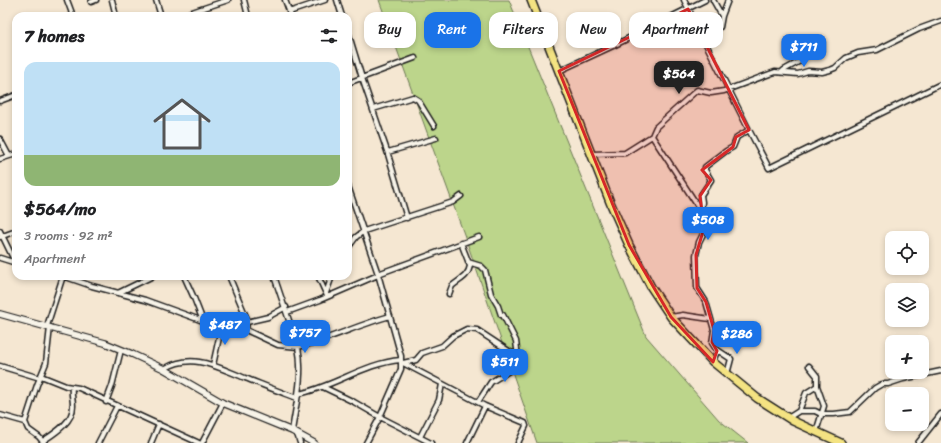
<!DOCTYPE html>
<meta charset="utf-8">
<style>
:root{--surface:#fff;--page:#f6f6f6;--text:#202124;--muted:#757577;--accent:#1a73e8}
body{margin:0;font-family:Sriracha,sans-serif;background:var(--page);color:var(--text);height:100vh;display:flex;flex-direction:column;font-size:15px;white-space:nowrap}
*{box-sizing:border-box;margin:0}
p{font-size:13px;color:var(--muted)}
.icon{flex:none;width:22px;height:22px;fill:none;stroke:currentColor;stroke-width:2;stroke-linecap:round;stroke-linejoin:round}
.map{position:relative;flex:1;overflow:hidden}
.panel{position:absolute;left:12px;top:12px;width:340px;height:268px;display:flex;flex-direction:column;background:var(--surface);border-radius:12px;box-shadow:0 2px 6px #0003}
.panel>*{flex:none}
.top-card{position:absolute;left:364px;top:12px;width:380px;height:36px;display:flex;gap:8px}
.buttons{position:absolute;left:885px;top:231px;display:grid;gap:8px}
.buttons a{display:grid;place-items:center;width:44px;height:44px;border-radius:8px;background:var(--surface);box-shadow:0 2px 6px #0003;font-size:20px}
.price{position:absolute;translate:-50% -34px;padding:0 9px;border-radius:8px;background:var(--accent);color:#fff;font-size:13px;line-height:26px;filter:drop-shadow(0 1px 2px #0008)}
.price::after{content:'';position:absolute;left:50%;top:24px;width:12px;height:9px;margin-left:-6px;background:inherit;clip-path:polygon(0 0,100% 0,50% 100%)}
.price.on{background:#222;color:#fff}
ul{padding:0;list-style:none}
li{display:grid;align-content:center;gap:8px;height:212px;padding:0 12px}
li span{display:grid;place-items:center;height:124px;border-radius:12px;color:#555}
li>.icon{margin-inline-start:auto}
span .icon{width:72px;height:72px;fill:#fffc;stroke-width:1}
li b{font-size:17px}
h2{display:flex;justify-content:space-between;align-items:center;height:48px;padding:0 12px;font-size:17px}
.chip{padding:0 14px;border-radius:12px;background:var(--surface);box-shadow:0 2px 6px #0003;font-size:14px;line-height:36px}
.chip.on{background:var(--accent);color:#fff}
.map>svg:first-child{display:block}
.green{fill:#bcd58b;stroke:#6c7854}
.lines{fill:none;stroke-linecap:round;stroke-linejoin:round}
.street-casing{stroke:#1c1c1c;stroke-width:7}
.secondary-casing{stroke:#1c1c1c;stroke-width:8}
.highway-casing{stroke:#1c1c1c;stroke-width:10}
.street{stroke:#f7f3e8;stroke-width:4}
.secondary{stroke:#f7f3e8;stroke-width:5.5}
.highway{stroke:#f4e382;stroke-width:7}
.marked{fill:#d62828;fill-opacity:0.2;stroke:#d62828;stroke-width:3;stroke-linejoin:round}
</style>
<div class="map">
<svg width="941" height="443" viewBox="0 0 941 443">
<rect width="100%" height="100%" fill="#f5e7d2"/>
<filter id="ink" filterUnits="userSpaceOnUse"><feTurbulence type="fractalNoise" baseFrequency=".025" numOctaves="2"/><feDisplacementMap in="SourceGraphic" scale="8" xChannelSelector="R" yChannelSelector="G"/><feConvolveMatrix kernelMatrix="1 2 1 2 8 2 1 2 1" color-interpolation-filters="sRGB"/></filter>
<g filter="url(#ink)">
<path class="green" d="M379 0H509L646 336 719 420 748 443H537L465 237Z"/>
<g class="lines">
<g class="street-casing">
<path id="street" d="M67 0 73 16
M112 0 116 16
M156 0 161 16
M244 0 248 16
M285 0 291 16
M337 0 342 16
M684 0 749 130 769 168 941 84
M713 0 722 16
M91 2 96 0
M289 12 325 0
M180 16 228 0
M348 32 362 78 387 151 407 218
M701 34 720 27 722 16 728 0
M559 71 615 45 705 0
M782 72 784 70 802 60 806 52
M348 83 415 58
M0 101 16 95
M373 109 413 97 418 100 434 126
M652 136 656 127 697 90 711 93 724 91 775 72 798 74 808 71 822 72 830 70 835 68 846 58 858 53 877 50 919 29 941 21
M0 139 9 156
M388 152 436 138
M592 154 625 153 652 136 701 211
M0 159 16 154
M348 186 378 274 401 356V369L380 417 366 443
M0 231 15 262
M0 237 16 231
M348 248 356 237 364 231 447 204 453 202 461 196
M0 258 16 263
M468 262 481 266 485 270 491 294 498 306 501 315
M378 274 479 237
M63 276 92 286 145 300 203 321 246 330 278 345 298 347C304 374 296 404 292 431
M184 276 194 298 203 321
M229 276 247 319 246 330
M274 276 298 347C330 339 358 325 390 316
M318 276 327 296
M118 293 153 276
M326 293 332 276
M449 294 452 286C460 279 468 277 470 266L461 243
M287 312 320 300 378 275
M671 317 683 315 710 319
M247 322 268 317 286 307
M47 326 63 276
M716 349 731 359 727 374
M401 362 485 406 525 423 526 426 518 443
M713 362 717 351 712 343 714 330 706 302 697 288 696 255 699 242 704 232V228L701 213 702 202 701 195 711 180 705 170V167L726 151 733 147 737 137 749 130
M403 363 416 360 422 353 442 346 453 336 467 329 477 330 518 357
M213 365 222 324
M0 366 40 378
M809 366 817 376V386L824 406 816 432
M164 369C193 352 217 367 245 378 263 385 280 392 297 398
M41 376 66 386 79 388 199 443
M323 387 354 402 380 417 431 443
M298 394C334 387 364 363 401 360
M106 402 112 386 121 350
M478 402 491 382 509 371 518 357 516 341 503 315
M799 411H815L821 414
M821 414H834L850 412 875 388 882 384H888L903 379 941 371
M0 415 25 422
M788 418 799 411 806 393 817 386
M297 434 300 443
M420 437 439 400 442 384
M43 441C55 433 73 422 73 406 73 398 71 395 72 387
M44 443 39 437 28 429 25 422 37 385 46 363 50 327
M98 443 117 406
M151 443 159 424
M202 443 223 403
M467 443 485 406
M918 443 941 414"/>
</g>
<g class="secondary-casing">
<path id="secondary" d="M0 314 105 343 132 354 164 369 223 403 292 431 314 443"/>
</g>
<g class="highway-casing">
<path id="highway" d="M531 0 610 202 629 245 651 287 671 317 713 362 757 398 793 421 841 443"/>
</g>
<use href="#street" class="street"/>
<use href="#secondary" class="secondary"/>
<use href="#highway" class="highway"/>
</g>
</g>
<path class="marked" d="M688 9 749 130 736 137 733 147 702 170 711 180 700 196 704 228 696 255 697 288 706 302 714 330 712 342 717 351 713 362 671 317 629 245 559 71Z"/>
</svg>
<div class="buttons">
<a><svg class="icon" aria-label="locate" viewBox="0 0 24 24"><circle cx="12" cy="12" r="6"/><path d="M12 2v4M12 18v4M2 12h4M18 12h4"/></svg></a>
<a><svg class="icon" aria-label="layers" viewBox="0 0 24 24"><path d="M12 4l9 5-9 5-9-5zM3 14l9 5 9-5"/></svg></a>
<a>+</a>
<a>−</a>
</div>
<b class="price" style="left:804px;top:68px">$711</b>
<b class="price on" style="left:679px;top:95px">$564</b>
<b class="price" style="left:708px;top:241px">$508</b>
<b class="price" style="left:225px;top:346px">$487</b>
<b class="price" style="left:305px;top:354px">$757</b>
<b class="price" style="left:737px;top:355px">$286</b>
<b class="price" style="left:505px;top:383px">$511</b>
<div class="top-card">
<a class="chip">Buy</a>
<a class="chip on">Rent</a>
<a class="chip">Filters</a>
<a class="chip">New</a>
<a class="chip">Apartment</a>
</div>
<section class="panel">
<h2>7 homes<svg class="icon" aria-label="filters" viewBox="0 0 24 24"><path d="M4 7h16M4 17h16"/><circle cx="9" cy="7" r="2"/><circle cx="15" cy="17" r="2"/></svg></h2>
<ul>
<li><span style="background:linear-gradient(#bfe0f5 75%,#8fb573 0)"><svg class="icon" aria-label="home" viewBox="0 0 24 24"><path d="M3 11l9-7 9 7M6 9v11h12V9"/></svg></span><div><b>$564/mo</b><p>3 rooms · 92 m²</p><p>Apartment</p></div></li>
</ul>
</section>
</div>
